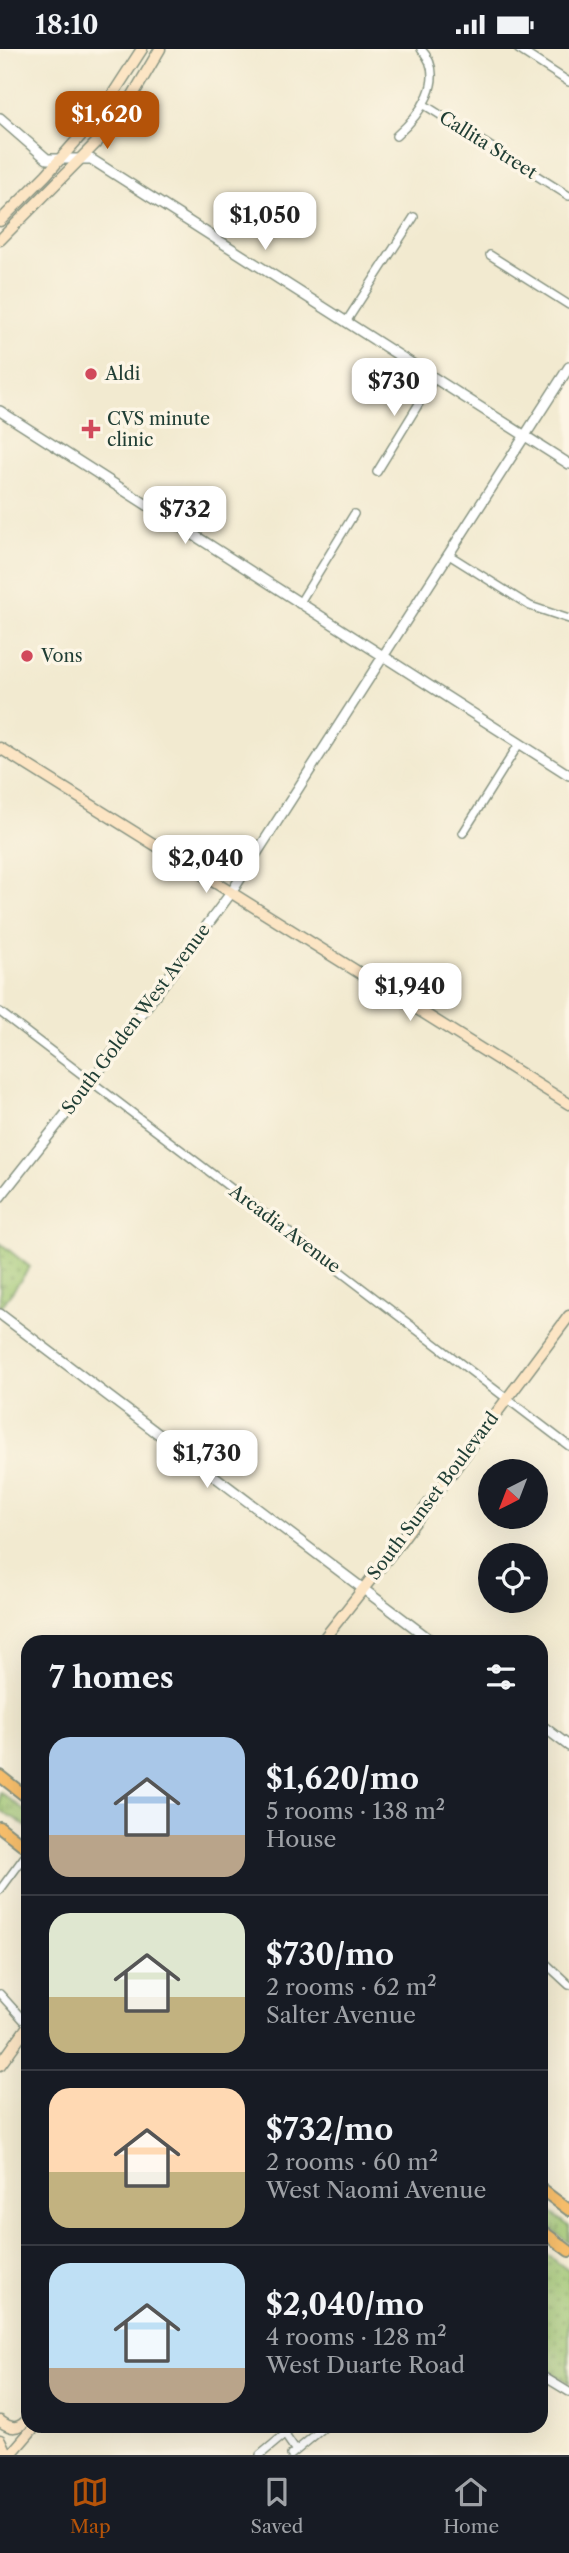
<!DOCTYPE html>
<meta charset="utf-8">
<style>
:root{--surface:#171b24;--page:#242831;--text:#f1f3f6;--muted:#9ea1a6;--line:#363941;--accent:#b45309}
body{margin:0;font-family:"Libre Caslon Text",serif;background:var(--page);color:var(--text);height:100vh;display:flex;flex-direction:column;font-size:26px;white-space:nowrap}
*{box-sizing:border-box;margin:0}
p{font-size:23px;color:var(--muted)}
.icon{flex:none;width:38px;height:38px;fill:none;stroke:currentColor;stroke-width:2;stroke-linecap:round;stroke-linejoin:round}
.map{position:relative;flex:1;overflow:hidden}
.side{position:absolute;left:21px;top:1586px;width:527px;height:798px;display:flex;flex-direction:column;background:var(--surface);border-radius:21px;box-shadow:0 7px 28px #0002}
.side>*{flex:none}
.needle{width:46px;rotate:222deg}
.tools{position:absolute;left:478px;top:1410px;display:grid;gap:14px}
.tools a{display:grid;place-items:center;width:70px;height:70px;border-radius:50%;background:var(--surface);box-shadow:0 7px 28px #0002;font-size:35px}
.price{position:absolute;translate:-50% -60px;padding:0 16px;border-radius:14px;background:#fff;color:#222;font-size:23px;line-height:46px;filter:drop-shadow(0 2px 4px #0008)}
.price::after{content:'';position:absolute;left:50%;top:42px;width:21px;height:16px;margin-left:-10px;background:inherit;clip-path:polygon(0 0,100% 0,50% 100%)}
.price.selected{background:var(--accent);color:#fff}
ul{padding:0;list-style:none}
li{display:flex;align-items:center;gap:21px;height:175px;padding:0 28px}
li+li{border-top:2px solid var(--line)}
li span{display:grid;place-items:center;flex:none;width:196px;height:140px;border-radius:21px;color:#555}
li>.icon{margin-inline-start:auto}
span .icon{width:84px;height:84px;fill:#fffc;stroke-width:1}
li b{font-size:30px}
h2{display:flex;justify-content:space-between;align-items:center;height:84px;padding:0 28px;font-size:30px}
.status{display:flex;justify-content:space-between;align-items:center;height:49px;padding:0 35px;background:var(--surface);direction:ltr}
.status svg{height:19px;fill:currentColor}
.dock{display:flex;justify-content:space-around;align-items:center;height:98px;border-top:2px solid var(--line);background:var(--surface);font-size:19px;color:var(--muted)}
.dock a{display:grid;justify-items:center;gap:4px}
.dock .selected{color:var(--accent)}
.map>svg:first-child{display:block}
.grass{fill:url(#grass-tufts);stroke:#5e8252;stroke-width:2}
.park{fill:url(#park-dots);stroke:#5e8252;stroke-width:2}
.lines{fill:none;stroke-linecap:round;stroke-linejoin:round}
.minor-casing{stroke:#889482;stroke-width:10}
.tertiary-casing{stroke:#889482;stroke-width:12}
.secondary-casing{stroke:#889482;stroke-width:13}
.primary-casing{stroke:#889482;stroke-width:14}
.minor{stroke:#fff;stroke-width:7}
.tertiary{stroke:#fff;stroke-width:9}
.secondary{stroke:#fce5c4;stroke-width:10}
.primary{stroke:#f8bf6c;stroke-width:10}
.poi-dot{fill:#d1495b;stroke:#fcf5e5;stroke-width:2.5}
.labels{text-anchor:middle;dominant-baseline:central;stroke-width:7;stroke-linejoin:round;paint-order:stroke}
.street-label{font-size:18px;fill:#1f3d34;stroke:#fcf5e5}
.poi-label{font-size:18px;fill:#1f3d34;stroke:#fcf5e5;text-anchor:start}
</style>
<div class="status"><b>18:10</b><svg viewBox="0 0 49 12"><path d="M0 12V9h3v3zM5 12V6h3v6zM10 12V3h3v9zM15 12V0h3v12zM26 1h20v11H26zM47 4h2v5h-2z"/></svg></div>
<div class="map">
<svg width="569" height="2406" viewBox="0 0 569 2406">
<defs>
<pattern id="grass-tufts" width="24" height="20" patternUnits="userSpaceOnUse" patternTransform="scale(1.75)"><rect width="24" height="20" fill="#9ec671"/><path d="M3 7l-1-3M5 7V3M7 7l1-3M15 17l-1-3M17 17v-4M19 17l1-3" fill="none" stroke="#80a25e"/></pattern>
<pattern id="park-dots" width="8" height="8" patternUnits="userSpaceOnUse" patternTransform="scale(1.75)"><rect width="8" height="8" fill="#9ec671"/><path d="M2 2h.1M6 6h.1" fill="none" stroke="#80a25e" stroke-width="1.8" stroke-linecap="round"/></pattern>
</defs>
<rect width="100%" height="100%" fill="#fcf5e5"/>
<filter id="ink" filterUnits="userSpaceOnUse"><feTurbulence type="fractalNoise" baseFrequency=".0143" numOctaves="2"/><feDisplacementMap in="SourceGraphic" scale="14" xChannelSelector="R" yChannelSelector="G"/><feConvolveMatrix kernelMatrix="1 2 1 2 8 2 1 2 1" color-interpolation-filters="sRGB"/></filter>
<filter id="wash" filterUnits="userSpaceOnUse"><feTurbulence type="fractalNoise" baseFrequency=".00686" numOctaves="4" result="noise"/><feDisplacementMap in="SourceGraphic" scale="28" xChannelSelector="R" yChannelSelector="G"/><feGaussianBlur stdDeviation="1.57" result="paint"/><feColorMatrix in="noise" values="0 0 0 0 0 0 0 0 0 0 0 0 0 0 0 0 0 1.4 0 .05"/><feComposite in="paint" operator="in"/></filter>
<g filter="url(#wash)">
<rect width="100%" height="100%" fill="#f2ead0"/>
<path class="grass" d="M0 1743 28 1764V1779L14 1769 0 1762Z
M541 2156 569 2177V2194L541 2172Z"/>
<path class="park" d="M0 1194 30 1218 2 1257 0 1255Z
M541 2201 569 2222V2334L541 2315Z"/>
</g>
<g filter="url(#ink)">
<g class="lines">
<g class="minor-casing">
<path id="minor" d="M518 0 569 33
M423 55 569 147
M396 87C420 66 448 29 421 0
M490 206 569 256
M346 273 414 168
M377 423 434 330
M449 506 530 557 569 570
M299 555 354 465
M463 784 519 695
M0 963 569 1397
M0 1841 28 1803
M541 1910 569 1936
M0 1945 28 1976
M541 2326 569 2343
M285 2386 296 2402
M260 2406 296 2376
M291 2406 327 2376"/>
</g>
<g class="tertiary-casing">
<path id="tertiary" d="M0 69 47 110H91L569 415
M0 362 569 726
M0 1148 84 1042 231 844 569 318
M0 1265 432 1592
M541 1676 569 1697"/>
</g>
<g class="secondary-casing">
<path id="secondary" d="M0 172 46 126 100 65 142 0
M0 191 98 92 126 58 160 0
M0 699 569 1055
M322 1592 394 1501 569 1267
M0 2016 28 1977
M0 2372C11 2380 18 2381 28 2370
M0 2391 7 2406
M10 2406 36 2376"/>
</g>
<g class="primary-casing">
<path id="primary" d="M0 1727 28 1749
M0 1778 28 1800
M541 2140 569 2161
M541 2181 569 2202"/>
</g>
<use href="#minor" class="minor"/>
<use href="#tertiary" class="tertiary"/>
<use href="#secondary" class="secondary"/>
<use href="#primary" class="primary"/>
</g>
</g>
<g class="poi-dot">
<circle cx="91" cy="325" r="7"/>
<path d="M87.5 369.5h7v7h7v7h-7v7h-7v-7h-7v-7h7z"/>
<circle cx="27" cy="607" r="7"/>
</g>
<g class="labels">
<g class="street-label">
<text transform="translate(488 96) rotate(32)">Callita Street</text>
<text transform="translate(136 970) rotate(-53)">South Golden West Avenue</text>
<text transform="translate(285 1180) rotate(37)">Arcadia Avenue</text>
<text transform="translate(433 1447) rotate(-53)">South Sunset Boulevard</text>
</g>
<g class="poi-label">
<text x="105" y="325">Aldi</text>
<text x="107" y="370">CVS minute<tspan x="107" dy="21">clinic</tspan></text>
<text x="41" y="607">Vons</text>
</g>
</g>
</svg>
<div class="tools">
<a><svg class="needle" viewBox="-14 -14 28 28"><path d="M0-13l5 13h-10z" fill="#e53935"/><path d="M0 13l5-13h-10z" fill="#9ea1a6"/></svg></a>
<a><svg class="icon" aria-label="locate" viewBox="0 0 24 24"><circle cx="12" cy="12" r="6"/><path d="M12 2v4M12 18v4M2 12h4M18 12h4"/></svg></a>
</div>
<b class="price selected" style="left:107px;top:102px">$1,620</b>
<b class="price" style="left:265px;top:203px">$1,050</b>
<b class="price" style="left:394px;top:369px">$730</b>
<b class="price" style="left:185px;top:497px">$732</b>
<b class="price" style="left:206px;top:846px">$2,040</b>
<b class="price" style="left:410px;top:974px">$1,940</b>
<b class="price" style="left:207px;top:1441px">$1,730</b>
<section class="side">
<h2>7 homes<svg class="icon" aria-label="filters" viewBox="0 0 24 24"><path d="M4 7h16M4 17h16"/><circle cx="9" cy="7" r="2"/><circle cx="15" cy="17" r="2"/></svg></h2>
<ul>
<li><span style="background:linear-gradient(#a9c7e8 70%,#b9a48a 0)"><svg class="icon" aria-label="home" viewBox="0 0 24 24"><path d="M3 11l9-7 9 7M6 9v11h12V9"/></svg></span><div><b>$1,620/mo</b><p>5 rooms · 138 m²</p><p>House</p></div></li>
<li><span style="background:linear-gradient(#dfe7d0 60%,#c2b280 0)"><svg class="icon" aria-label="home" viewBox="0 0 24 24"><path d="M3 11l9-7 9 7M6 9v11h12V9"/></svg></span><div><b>$730/mo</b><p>2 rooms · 62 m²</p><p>Salter Avenue</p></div></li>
<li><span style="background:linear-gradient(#ffd9b3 60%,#c2b280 0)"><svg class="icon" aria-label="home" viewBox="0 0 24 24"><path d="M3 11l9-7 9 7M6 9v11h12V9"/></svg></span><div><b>$732/mo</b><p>2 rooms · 60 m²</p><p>West Naomi Avenue</p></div></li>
<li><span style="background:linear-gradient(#bfe0f5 75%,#b9a48a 0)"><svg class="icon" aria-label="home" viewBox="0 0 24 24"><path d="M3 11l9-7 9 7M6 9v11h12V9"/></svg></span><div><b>$2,040/mo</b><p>4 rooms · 128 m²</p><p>West Duarte Road</p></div></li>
</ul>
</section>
</div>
<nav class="dock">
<a class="selected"><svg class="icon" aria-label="map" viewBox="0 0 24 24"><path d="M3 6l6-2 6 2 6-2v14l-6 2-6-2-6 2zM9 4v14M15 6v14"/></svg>Map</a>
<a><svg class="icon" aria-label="saved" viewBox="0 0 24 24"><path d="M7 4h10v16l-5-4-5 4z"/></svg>Saved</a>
<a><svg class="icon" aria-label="home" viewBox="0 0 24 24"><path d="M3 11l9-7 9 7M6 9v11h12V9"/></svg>Home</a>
</nav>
